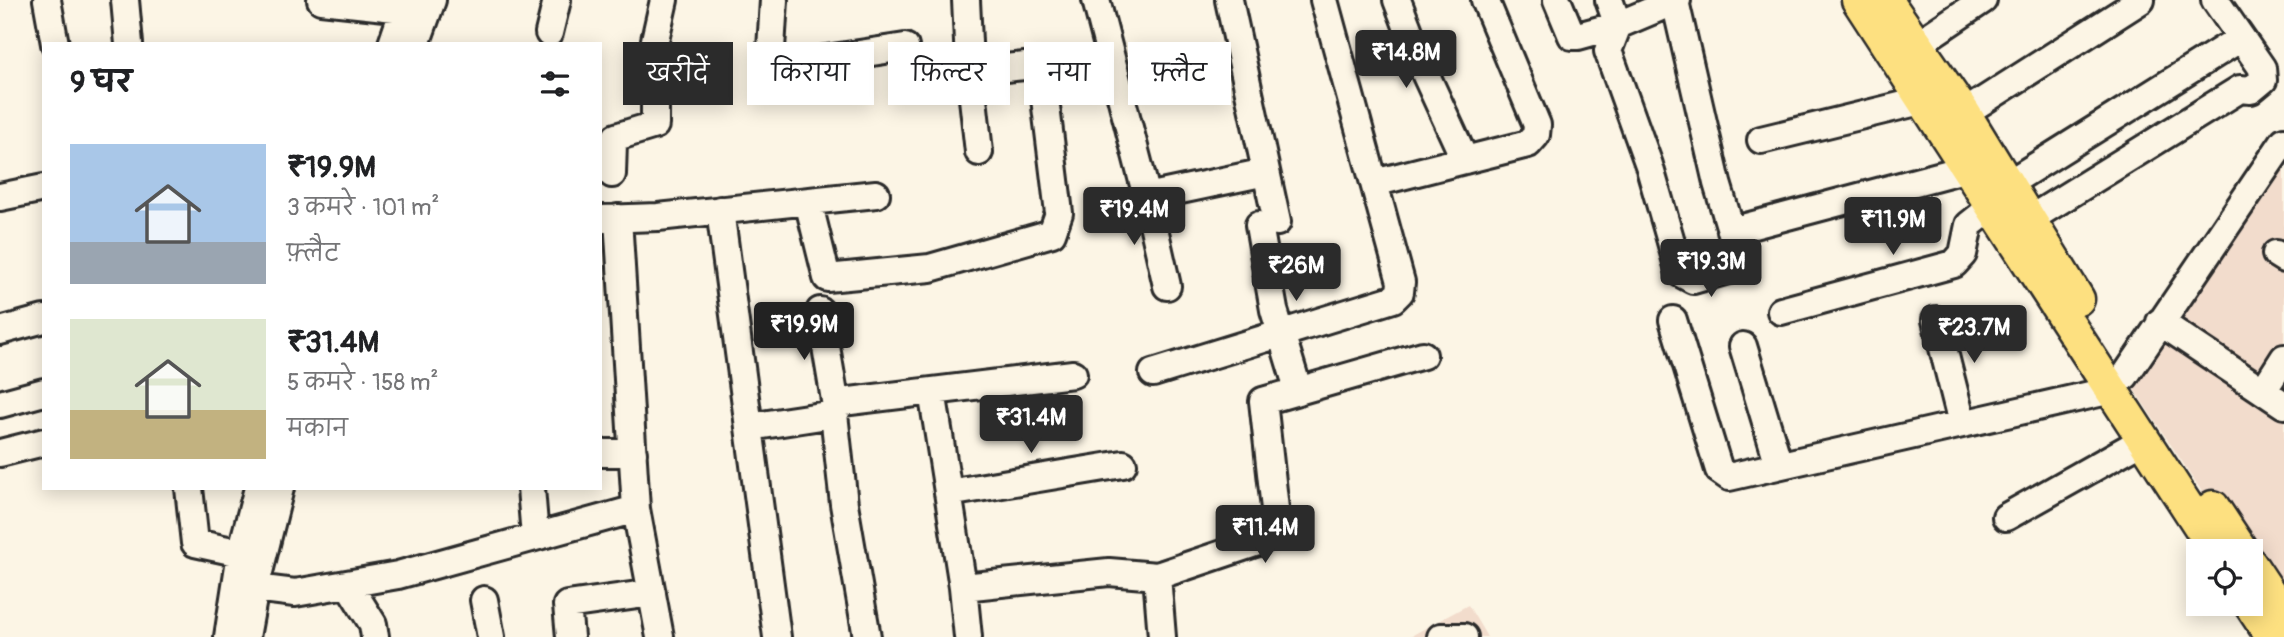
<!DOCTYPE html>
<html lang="hi">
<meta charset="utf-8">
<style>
:root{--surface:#fff;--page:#f6f6f6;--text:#202124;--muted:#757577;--accent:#2b2b2b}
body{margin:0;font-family:Pangolin,"Playpen Sans Deva",sans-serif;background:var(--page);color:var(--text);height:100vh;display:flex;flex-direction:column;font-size:26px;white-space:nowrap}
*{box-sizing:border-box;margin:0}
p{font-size:23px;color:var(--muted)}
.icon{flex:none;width:38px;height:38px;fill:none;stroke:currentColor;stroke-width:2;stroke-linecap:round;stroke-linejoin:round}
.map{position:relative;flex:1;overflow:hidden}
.sheet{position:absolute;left:42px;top:42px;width:560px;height:448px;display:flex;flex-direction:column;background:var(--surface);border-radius:0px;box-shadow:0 4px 18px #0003}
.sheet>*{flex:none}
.guide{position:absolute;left:623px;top:42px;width:665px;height:63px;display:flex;gap:14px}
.controls{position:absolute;left:2186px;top:539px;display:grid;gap:14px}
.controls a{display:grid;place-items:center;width:77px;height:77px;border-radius:0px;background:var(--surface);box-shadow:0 4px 18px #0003;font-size:35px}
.price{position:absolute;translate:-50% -60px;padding:0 16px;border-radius:7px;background:var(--accent);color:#fff;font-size:23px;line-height:46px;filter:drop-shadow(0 2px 4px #0008)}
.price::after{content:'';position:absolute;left:50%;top:42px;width:21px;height:16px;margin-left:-10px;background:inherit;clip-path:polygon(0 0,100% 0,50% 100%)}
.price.current{background:#222;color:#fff}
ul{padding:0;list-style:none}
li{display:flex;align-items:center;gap:21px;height:175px;padding:0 28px}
li span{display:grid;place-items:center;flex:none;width:196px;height:140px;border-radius:0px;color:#555}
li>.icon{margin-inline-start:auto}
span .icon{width:84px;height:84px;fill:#fffc;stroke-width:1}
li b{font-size:30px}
h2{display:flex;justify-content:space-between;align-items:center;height:84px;padding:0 28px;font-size:30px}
.pill{padding:0 24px;border-radius:0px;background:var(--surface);box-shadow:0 4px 18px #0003;font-size:24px;line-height:63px}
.pill.current{background:var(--accent);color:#fff}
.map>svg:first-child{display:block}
.built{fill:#f2dccc}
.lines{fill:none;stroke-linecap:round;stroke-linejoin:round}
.minor-casing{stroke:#2b2b2b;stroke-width:32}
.major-casing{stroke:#2b2b2b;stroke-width:37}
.minor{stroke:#fcf5e5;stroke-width:26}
.major{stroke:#fde080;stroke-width:32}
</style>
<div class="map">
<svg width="2284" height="637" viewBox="0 0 2284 637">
<rect width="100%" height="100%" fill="#fcf5e5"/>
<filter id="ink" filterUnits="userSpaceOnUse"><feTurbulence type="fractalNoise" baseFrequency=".0143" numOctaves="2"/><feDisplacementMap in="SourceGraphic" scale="14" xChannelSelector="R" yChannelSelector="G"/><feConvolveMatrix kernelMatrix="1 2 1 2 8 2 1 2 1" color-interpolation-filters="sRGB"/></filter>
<g filter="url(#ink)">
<path class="built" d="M2284 142V615L2125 376Z
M1468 605 1487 637H1409Z"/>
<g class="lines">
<g class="minor-casing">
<path id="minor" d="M47 0 55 44
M125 0 129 44
M321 0 404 9
M774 0 771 49 778 63 787 65 905 47
M1096 0 1147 197 1266 172
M1229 0 1277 222
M1397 0 1425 73 1465 160
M1557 0 1572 36H1578L1618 25 1609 0
M1675 1 1717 183 1740 260 1735 268 1693 280 1680 273 1649 165 1608 51 1618 25 1675 1 1677 0
M549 33 557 0
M392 44 407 0
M416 44 432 0
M1916 45 1983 0
M969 63 979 152
M1964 113 2141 0
M1761 140 1941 96
M612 174 613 142 616 137 655 125V40L664 0
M1374 183 1528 144 1536 135 1537 125 1485 0
M2006 185 2241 38
M0 197 44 188
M1147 197 1167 286
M808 201 827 278 930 268 1052 233 1059 213 1042 74 1035 65 975 71 969 63 966 0
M720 210 777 637
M618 218 636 509
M602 219 658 217 876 194
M2030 219 2240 89 2251 90 2263 80 2262 68 2215 0
M1259 225 1274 310 1298 389
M1731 231 1968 168
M2276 254 2284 259
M820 311 836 406
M1781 311 1954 264 1963 254 1969 225 1993 206
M1673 320 1719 470 1729 477 2112 390
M1936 320 1962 423
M2160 322 2284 405
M0 331 44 319
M1743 346 1779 465
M1153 373 1393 299 1400 292 1401 282 1324 0
M2125 376 2284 141
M932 391 963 587
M2263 391 2284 358
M0 404 44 392
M749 427 834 414
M0 453 44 442
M600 453H633
M189 488 195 543 241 553
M531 488 535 537
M948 493 1123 464
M2006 517 2143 440
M1157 576 1162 637
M348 584 373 624 375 637
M255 588 295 593 398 575 636 509 660 637
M484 600 491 637
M228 637 241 553 258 488
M246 637 255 588 280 488
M570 637 567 605 652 593
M867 637 844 504 834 414 842 402 1073 374
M968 637 963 587 1109 572 1157 576 1261 541 1271 531 1276 518 1263 401 1423 355
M1441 637H1464"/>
</g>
<g class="major-casing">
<path id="major" d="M1858 0 2216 551
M1886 0 1964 113 2078 299
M2213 507 2242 551
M2250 564 2284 615
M2250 604 2272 637"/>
</g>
<use href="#minor" class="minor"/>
<use href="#major" class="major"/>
</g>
</g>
</svg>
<div class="controls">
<a><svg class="icon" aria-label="locate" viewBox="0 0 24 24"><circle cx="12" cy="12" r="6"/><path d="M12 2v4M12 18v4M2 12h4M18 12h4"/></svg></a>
</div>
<b class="price" style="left:1406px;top:90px">₹14.8M</b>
<b class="price" style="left:1134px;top:247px">₹19.4M</b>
<b class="price" style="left:1893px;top:257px">₹11.9M</b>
<b class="price" style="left:1711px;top:299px">₹19.3M</b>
<b class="price" style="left:1296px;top:303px">₹26M</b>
<b class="price current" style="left:804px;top:362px">₹19.9M</b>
<b class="price" style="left:1974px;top:365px">₹23.7M</b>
<b class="price" style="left:1031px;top:455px">₹31.4M</b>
<b class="price" style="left:1265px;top:565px">₹11.4M</b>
<div class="guide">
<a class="pill current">खरीदें</a>
<a class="pill">किराया</a>
<a class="pill">फ़िल्टर</a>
<a class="pill">नया</a>
<a class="pill">फ़्लैट</a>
</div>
<section class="sheet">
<h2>9 घर<svg class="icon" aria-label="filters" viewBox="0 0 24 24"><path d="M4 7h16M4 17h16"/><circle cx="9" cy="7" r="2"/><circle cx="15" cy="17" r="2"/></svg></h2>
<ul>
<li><span style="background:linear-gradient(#a9c7e8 70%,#9aa5b1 0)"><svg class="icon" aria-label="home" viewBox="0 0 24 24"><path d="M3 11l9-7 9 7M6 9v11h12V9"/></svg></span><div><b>₹19.9M</b><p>3 कमरे · 101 m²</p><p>फ़्लैट</p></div></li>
<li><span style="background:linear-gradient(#dfe7d0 65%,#c2b280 0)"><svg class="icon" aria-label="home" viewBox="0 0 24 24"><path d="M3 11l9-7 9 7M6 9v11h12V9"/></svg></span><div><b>₹31.4M</b><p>5 कमरे · 158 m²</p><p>मकान</p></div></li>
</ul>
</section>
</div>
